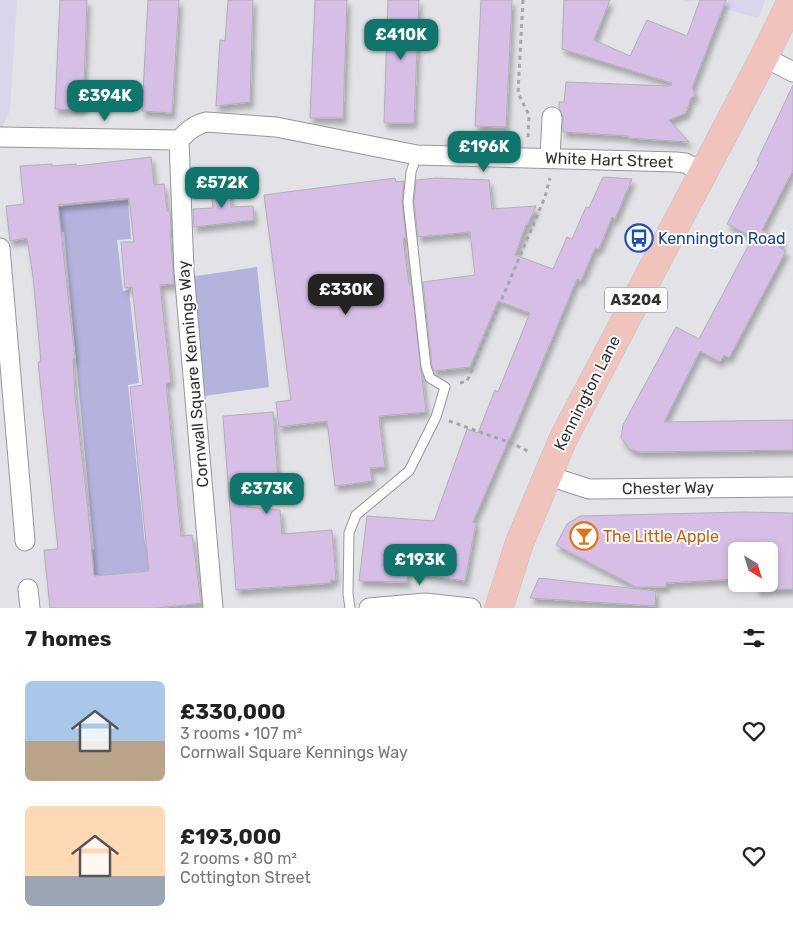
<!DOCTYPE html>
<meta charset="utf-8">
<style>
:root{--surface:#fff;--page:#f2f2f2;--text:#222;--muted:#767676;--accent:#0f766e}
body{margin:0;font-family:Rubik,sans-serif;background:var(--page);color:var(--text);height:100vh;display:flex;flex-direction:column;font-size:19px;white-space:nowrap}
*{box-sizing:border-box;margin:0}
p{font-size:16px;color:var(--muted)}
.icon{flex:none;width:28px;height:28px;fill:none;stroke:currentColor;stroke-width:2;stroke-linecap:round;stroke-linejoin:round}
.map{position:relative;height:608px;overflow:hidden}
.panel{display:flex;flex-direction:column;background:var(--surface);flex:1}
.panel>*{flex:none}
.needle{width:32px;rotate:142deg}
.controls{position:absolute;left:728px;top:542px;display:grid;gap:10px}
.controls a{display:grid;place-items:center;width:50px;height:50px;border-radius:8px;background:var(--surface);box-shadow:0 2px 8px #0003;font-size:25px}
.price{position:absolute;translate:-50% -42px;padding:0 11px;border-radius:10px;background:var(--accent);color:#fff;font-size:16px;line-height:32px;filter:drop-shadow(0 1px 2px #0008)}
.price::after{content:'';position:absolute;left:50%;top:30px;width:15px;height:11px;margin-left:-8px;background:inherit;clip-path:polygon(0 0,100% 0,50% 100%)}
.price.on{background:#222;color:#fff}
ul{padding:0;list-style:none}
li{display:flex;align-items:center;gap:15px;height:125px;padding:0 25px}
li span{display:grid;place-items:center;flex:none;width:140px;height:100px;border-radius:8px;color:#555}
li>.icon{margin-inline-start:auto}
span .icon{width:60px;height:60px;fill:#fffc;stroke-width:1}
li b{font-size:21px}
h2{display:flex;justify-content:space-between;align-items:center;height:60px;padding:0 25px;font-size:21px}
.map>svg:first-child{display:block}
.commercial{fill:#dad5eb}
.green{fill:#b5b2dd}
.building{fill:#d6bee7;stroke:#b2b0b4;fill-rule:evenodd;filter:url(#shadow)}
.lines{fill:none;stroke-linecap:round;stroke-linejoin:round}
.lane-casing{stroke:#96969b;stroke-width:11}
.street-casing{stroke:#96969b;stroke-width:21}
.highway-casing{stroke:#c1c1c2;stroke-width:29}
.path{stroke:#a7a7ab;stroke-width:3;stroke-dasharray:4 4;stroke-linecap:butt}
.lane{stroke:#fff;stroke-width:9}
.street{stroke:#fff;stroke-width:19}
.highway{stroke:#f0c3bd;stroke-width:28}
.labels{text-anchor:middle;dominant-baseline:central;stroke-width:4;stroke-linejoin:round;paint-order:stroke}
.shield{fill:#fff;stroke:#6f6f70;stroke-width:1}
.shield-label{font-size:15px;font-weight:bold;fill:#313132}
.street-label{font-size:16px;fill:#313132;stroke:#fff}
.transit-label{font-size:16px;fill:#164399;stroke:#fff;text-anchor:start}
.food-label{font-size:16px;fill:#c56008;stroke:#fff;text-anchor:start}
</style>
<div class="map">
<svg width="793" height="608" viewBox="0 0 793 608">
<defs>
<filter id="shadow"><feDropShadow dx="3" dy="5.5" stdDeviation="2.5" flood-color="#0004"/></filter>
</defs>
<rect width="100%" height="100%" fill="#e2e2e7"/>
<path class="commercial" d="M0 0H17L10 110 2 128H0Z
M683 0H765L759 17 756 18 699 1 688 2Z"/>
<path class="green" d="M128 200 131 239 117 240 123 291 129 290 139 383 128 385 145 544 161 543 162 569 79 578 77 552 94 549 64 232 47 233 44 208Z
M257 267 269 387 204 396 189 277Z"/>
<path class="building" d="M60 0H87L83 110 55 109Z
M148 0H179L172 113 142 111Z
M228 0H253L250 102 216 106 220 40 225 41Z
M315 0H347L343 118H310Z
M388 0H419L414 123H384Z
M481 0H512L506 127 475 126Z
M564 0H610L594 40 630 56 647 20 687 36 700 0H726L692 88 696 95 691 98 686 113 669 120 689 142 629 138V136L563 132V117L559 108V102H564L566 82 671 86 672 83 562 49Z
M793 85V170L762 230 783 240 779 247 786 251 729 358 724 355 720 362 700 351 664 422 793 420V450L639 452 630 449 621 438 623 425 676 327 699 339 753 237 727 224 759 162 757 161Z
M151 157 154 185 164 184 167 211H170L171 230H170L174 284 160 285 171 382 166 383 181 536 192 535 201 603 156 608H50L44 550 58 549 38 362H41L33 277 27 238 10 241 6 206 24 204 20 166 52 164V166L76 164 77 166ZM129 198 134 242H121L125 288 132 287 143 385 130 387 149 571 94 576 88 510 75 396 73 359 75 358 58 205Z
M603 177 632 179 615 219 612 217 599 249 595 248 581 281 577 279 510 439H509L473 522 476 523 465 581 408 572 407 582 359 581 367 516 434 521 467 429 478 433 495 390 498 392 530 313 498 301 470 367 434 371 432 366 423 282 475 275 470 232 418 237 414 202 416 180 436 178 489 180 492 209 536 206 528 224 526 225 515 255 553 269 567 237 572 239 586 207 589 208Z
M395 178 396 182 404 181 402 202 406 238H403L409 284H411L426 412 379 416 385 467 370 468 372 481 335 486 327 421 279 427 276 402 291 400 264 195Z
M229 181 231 207 253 206 254 220 194 227 193 209 213 208 210 184Z
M273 412 279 494 246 498 247 507 280 510 282 534 332 530 336 580H330L331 583 236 590 223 416Z
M743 512 793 513V589L756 590V584H769V551H736V579L666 583V587H636L556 545 567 524 580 516Z
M539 578 656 591 655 606 530 598Z"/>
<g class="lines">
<g class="lane-casing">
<path id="lane" d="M350 608 348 594 349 533 356 515 409 471 436 417 445 387 430 378 426 367 408 202 411 172 417 155"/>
</g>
<g class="street-casing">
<path id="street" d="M764 57 793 72
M0 137 179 140C188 131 194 125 206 122L276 127 417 155 676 162 685 163 703 172
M179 140 184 271 213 608
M550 158 552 117
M0 248 25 541
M546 475 589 489 793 487
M28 589 30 608
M369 608 425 603 471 608"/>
</g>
<g class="highway-casing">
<path id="highway" d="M499 608 519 544 563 439 764 57 792 0"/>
</g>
<path class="path" d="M523 0 518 93 529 115 528 139
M460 383 467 381 545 197 550 178
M449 421 511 443 530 452"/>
<use href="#lane" class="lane"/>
<use href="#street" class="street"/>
<use href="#highway" class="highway"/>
</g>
<defs>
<g id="bus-ring" transform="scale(1.4375)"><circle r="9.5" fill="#fff" stroke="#1a4fb4" stroke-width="1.5"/><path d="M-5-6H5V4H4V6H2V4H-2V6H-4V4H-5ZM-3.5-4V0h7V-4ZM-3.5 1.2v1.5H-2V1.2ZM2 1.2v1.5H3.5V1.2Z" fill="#1a4fb4"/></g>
<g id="bar-ring" transform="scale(1.4375)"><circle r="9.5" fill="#fff" stroke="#e8710a" stroke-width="1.5"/><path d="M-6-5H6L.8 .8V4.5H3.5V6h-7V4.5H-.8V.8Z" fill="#e8710a"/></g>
</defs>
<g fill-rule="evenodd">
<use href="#bus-ring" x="639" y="238"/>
<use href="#bar-ring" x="584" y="536"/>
</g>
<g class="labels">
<rect class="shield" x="605" y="287.5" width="62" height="25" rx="4"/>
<g class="shield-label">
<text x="636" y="300">A3204</text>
</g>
<g class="street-label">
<text transform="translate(609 160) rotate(2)">White Hart Street</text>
<text transform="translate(193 374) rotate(-95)">Cornwall Square Kennings Way</text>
<text transform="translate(587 393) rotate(-63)">Kennington Lane</text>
<text transform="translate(668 488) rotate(-1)">Chester Way</text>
</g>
<g class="transit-label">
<text x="658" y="238">Kennington Road</text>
</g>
<g class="food-label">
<text x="603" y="536">The Little Apple</text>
</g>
</g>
</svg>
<div class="controls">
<a><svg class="needle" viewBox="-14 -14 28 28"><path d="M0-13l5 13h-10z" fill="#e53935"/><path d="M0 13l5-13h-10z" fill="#767676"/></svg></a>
</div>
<b class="price" style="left:401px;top:61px">£410K</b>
<b class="price" style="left:105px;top:122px">£394K</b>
<b class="price" style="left:484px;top:173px">£196K</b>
<b class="price" style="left:222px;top:209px">£572K</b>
<b class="price on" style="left:346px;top:316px">£330K</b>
<b class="price" style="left:267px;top:515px">£373K</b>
<b class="price" style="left:420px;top:586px">£193K</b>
</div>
<section class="panel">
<h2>7 homes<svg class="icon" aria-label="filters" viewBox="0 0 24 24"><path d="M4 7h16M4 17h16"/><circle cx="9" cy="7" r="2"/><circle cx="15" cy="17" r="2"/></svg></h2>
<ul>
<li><span style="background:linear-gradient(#a9c7e8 60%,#b9a48a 0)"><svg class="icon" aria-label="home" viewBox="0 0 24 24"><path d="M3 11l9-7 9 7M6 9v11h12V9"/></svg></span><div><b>£330,000</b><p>3 rooms · 107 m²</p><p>Cornwall Square Kennings Way</p></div><svg class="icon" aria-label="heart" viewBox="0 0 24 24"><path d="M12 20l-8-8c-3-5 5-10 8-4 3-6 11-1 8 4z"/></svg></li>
<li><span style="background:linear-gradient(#ffd9b3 70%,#9aa5b1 0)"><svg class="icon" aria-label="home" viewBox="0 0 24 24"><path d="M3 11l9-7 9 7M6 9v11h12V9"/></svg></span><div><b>£193,000</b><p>2 rooms · 80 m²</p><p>Cottington Street</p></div><svg class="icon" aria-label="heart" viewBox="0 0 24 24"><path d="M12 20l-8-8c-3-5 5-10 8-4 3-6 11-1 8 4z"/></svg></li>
</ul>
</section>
